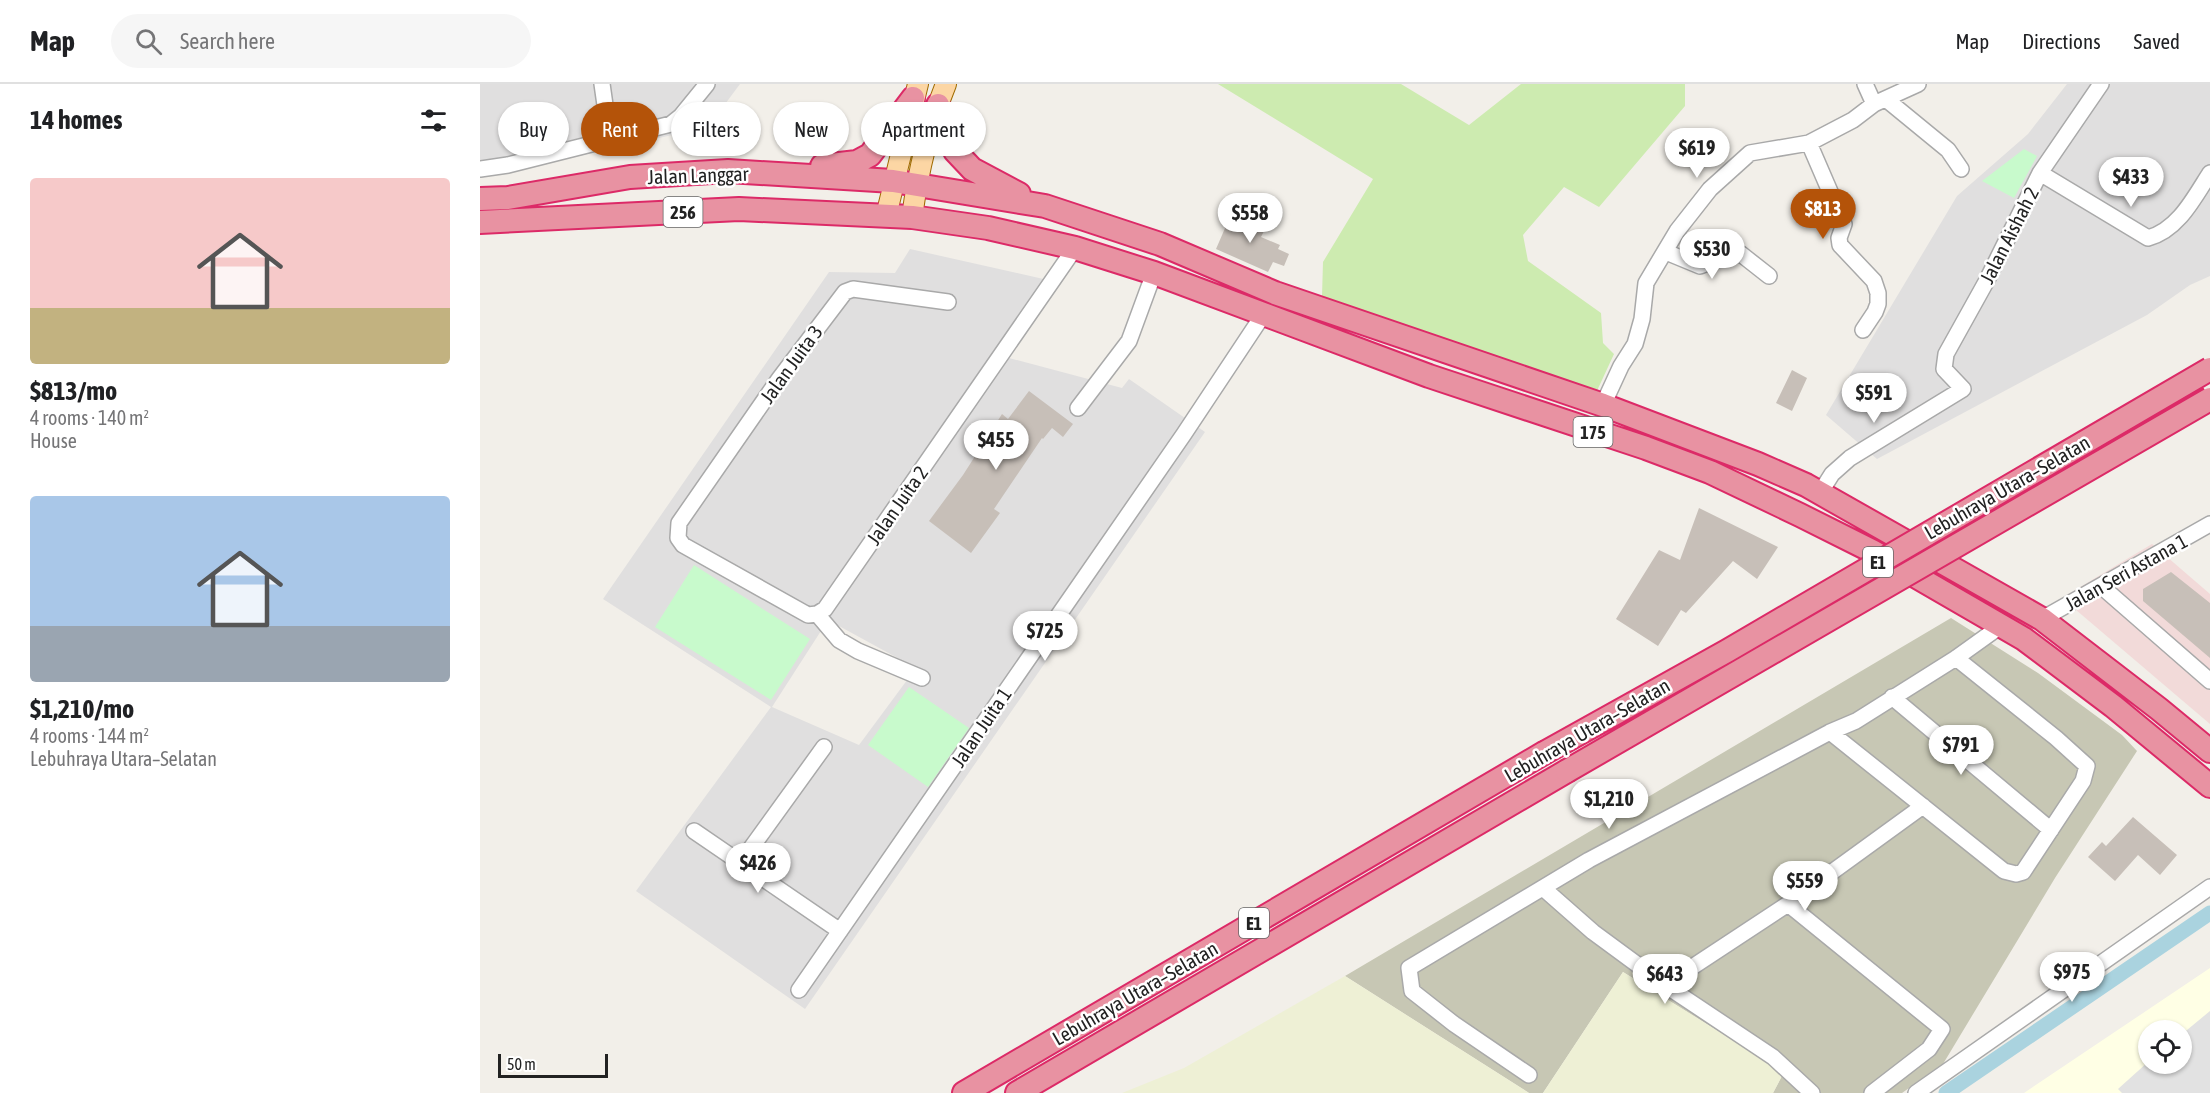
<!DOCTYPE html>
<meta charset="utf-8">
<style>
:root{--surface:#fff;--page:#f6f6f6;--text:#202124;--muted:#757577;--line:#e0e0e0;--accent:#b45309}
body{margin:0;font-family:"Asap Condensed",sans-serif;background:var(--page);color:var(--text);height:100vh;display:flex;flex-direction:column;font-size:22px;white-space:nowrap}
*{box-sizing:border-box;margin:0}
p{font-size:20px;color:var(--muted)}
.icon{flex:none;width:33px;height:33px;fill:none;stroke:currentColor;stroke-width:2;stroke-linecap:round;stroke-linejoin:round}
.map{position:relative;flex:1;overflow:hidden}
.panel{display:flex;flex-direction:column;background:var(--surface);width:480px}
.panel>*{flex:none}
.hud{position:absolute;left:18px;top:18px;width:570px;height:54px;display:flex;gap:12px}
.buttons{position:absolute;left:1658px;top:936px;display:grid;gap:12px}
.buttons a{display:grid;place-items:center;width:54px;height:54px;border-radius:50%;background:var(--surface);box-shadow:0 2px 4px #0004;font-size:30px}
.scale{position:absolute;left:18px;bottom:15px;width:110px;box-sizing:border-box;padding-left:6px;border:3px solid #222;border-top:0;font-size:16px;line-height:21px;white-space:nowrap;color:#222;-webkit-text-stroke:4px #fff;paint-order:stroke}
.price{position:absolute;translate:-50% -51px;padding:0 14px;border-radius:21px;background:#fff;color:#222;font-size:20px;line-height:39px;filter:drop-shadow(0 2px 3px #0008)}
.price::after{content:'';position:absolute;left:50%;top:36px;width:18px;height:14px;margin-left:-9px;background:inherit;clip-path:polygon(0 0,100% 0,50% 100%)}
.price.selected{background:var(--accent);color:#fff}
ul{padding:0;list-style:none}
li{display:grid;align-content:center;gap:12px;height:318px;padding:0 30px}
li span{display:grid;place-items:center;height:186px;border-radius:6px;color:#555}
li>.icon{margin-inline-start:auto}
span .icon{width:108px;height:108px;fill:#fffc;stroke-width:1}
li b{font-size:26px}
h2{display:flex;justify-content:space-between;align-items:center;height:72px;padding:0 30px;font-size:26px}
.chip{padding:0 21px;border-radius:27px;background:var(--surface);box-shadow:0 2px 4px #0004;font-size:21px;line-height:54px}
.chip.selected{background:var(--accent);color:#fff}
header{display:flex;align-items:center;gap:36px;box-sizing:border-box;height:84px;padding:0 30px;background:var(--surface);border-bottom:2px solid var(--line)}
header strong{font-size:28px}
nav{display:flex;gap:33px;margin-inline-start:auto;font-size:21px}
.search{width:420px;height:54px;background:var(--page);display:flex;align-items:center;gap:15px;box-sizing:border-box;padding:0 21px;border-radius:33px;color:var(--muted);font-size:22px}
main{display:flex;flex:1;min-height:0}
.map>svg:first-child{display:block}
.residential{fill:#e0dfdf;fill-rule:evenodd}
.commercial{fill:#f2dad9}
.education{fill:#ffffe5;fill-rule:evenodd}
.construction{fill:#c7c7b4}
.farmland{fill:#eef0d5}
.grass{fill:#cdebb0}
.park{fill:#c8facc}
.parking{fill:#e2e2e2}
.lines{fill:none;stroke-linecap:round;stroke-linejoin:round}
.canal{stroke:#aad3df;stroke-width:15}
.building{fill:#c7bfb8}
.minor-casing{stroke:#a9a9a9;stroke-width:18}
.major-casing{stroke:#a06b00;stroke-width:22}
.highway-casing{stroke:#dc2a67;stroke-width:26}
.minor{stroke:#fff;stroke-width:15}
.major{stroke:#fcd6a4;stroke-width:20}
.highway{stroke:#e892a2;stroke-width:22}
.highway-bridge-casing{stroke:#dc2a67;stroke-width:26;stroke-linecap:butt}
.highway-bridge{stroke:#e892a2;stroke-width:22}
.labels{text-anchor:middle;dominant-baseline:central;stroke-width:5;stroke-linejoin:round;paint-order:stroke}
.shield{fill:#fff;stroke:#646464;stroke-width:1.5}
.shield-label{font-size:18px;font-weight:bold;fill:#222}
.street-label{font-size:20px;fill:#222;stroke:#fff}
</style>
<header>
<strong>Map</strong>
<div class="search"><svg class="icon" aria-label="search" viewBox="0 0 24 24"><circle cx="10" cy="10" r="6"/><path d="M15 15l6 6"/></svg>Search here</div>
<nav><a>Map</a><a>Directions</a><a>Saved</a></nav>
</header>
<main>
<section class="panel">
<h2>14 homes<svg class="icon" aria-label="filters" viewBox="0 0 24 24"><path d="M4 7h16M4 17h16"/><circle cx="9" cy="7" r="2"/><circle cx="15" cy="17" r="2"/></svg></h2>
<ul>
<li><span style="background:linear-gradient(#f6c9c9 70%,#c2b280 0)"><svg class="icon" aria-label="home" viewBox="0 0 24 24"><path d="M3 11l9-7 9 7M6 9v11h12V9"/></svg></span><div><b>$813/mo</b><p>4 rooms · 140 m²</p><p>House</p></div></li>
<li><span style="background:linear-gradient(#a9c7e8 70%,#9aa5b1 0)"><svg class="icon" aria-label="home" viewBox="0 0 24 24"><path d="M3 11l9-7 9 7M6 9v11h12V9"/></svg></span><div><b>$1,210/mo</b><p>4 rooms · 144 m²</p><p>Lebuhraya Utara–Selatan</p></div></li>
</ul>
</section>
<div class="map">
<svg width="1730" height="1009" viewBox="0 0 1730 1009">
<rect width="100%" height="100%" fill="#f2efe9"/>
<path class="residential" d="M0 0H260L228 43 0 94Z
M1587 0H1730V192L1710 201 1667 231 1397 375 1346 331 1477 112 1548 50Z
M430 165 581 199 529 274 642 304 649 295 725 348 325 925 156 807 291 623 123 515 349 188 415 189ZM348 536 436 584 379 661 292 623Z"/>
<path class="commercial" d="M1672 460 1730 510V640L1582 514Z"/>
<path class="education" d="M1730 884V1009H1544ZM1668 946H1701V980H1668Z"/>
<path class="construction" d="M1471 534 1558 589 1642 651 1657 667 1575 794 1463 980 1422 1009H1293L1304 988 1143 888 1063 1009H1049L865 892Z"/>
<path class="farmland" d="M1143 888 1304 988 1293 1009H1063Z
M865 892 1049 1009H642L704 984Z"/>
<path class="grass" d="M738 0H921L989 41 1041 0H1205V22L1119 123 1084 103 1043 151 1048 177 1121 229 1123 259 1134 270 1116 309 842 212 843 178 893 95Z"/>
<path class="park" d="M1544 65 1557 72 1534 114 1502 97Z
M214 481 330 555 291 616 175 543Z
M429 603 489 644 448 703 388 661Z"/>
<path class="parking" d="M1730 927V1009H1642L1638 1005 1668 978V980H1701V951Z"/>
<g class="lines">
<path class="canal" d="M1466 1009 1730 829"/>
</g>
<path class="building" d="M752 128 786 143 781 153 800 161 798 165 809 170 804 182 793 178 788 188 736 165Z
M1312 286 1327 294 1312 327 1296 319Z
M549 307 593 340 583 353 572 344 563 355 562 354 514 425 520 429 491 469 449 437 483 391 522 330 528 335Z
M1219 424 1298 463 1277 495 1253 477 1206 529 1201 526 1178 562 1136 535 1179 466 1200 476Z
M1691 488 1730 519V574L1663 517V505Z
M1653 733 1697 771 1680 791 1658 771 1635 797 1608 773 1622 758 1626 762Z"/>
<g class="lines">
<g class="minor-casing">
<path id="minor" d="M122 0 130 56
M1385 0 1394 20
M1407 16 1468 66 1481 85
M1329 59 1364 140 1359 154 1360 161 1394 197 1398 209V220L1395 228 1383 246
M0 85 28 81 191 40 201 32 227 0
M1560 89 1668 154C1698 146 1714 114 1730 89
M1186 168 1220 182C1235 177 1244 164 1261 170L1289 192
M468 218 373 205 365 208 299 295 199 439 198 454 203 461 328 531 337 530 345 525 595 164
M1123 321 1141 282 1155 260 1162 235 1166 199 1197 147 1230 105 1270 69 1329 59 1373 36 1394 20 1438 0
M598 324 649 257 674 189
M1340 409 1352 390 1370 374 1483 305 1464 285 1466 270 1506 198 1560 89 1621 0
M1621 502 1730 597
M337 530 359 556 378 567 442 594
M1562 535 1730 440
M1412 613 1571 746
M1350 648 1524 787 1536 790 1543 788 1603 697 1607 682 1576 654 1476 574
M214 747 360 847
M261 778 344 663
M1063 804 1113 848 1185 901 1293 973 1332 1009
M1308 820 1462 945 1449 965 1392 1009
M1185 901 1308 820 1443 722
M319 906 704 350 783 231
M1049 991 974 940 932 907 929 884 1109 776 1350 648 1376 637 1476 574 1522 541
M1436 1009 1730 803"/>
</g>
<g class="major-casing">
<path id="major" d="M406 132 438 0
M432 133C438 88 449 42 466 0"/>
</g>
<g class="highway-casing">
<path id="highway" d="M458 21 475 67 492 85 539 110
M342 82 377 78 390 71 433 14
M0 115 28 114 150 93 248 87 413 97 565 122 680 160 795 209 1123 321 1278 380 1326 401 1562 535 1679 625 1730 667
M0 138 259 125 432 133 508 144 595 164 674 189 949 292 1166 364 1230 388 1320 431 1392 467 1544 555 1633 622 1730 702
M484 1009 1064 669
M537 1009 1087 687"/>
</g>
<use href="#minor" class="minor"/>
<use href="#major" class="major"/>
<use href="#highway" class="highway"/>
<g class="highway-bridge-casing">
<path id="highway-bridge" d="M1064 669 1247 567 1730 285
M1087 687 1730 315"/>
</g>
<use href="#highway-bridge" class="highway-bridge"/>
</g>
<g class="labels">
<g class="shield">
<rect x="183.5" y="113" width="39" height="30" rx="4.5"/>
<rect x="1093.5" y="333" width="39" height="30" rx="4.5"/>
<rect x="1383" y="463" width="30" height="30" rx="4.5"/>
<rect x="759" y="824" width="30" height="30" rx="4.5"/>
</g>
<g class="shield-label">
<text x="203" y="128">256</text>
<text x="1113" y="348">175</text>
<text x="1398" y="478">E1</text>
<text x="774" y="839">E1</text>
</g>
<g class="street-label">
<text transform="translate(218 91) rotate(-2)">Jalan Langgar</text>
<text transform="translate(1529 151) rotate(-63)">Jalan Aishah 2</text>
<text transform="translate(311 280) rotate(-54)">Jalan Juita 3</text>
<text transform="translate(1527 403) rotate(-30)">Lebuhraya Utara–Selatan</text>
<text transform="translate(417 421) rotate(-55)">Jalan Juita 2</text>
<text transform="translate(1646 488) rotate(-29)">Jalan Seri Astana 1</text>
<text transform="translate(501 643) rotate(-56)">Jalan Juita 1</text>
<text transform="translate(1107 646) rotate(-30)">Lebuhraya Utara–Selatan</text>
<text transform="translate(655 909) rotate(-30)">Lebuhraya Utara–Selatan</text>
</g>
</g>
</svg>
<div class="buttons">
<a><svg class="icon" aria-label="locate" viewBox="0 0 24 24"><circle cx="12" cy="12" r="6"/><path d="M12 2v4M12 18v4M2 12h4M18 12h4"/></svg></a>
</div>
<div class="scale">50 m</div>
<b class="price" style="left:1217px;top:95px">$619</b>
<b class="price" style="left:1651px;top:124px">$433</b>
<b class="price selected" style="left:1343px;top:156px">$813</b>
<b class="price" style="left:770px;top:160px">$558</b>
<b class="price" style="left:1232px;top:196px">$530</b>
<b class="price" style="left:1394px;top:340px">$591</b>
<b class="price" style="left:516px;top:387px">$455</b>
<b class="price" style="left:565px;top:578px">$725</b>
<b class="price" style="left:1481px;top:692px">$791</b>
<b class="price" style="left:1129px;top:746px">$1,210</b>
<b class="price" style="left:278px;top:810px">$426</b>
<b class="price" style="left:1325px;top:828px">$559</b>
<b class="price" style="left:1592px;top:919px">$975</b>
<b class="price" style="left:1185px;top:921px">$643</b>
<div class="hud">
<a class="chip">Buy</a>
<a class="chip selected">Rent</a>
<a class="chip">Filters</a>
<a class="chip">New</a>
<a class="chip">Apartment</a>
</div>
</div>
</main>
